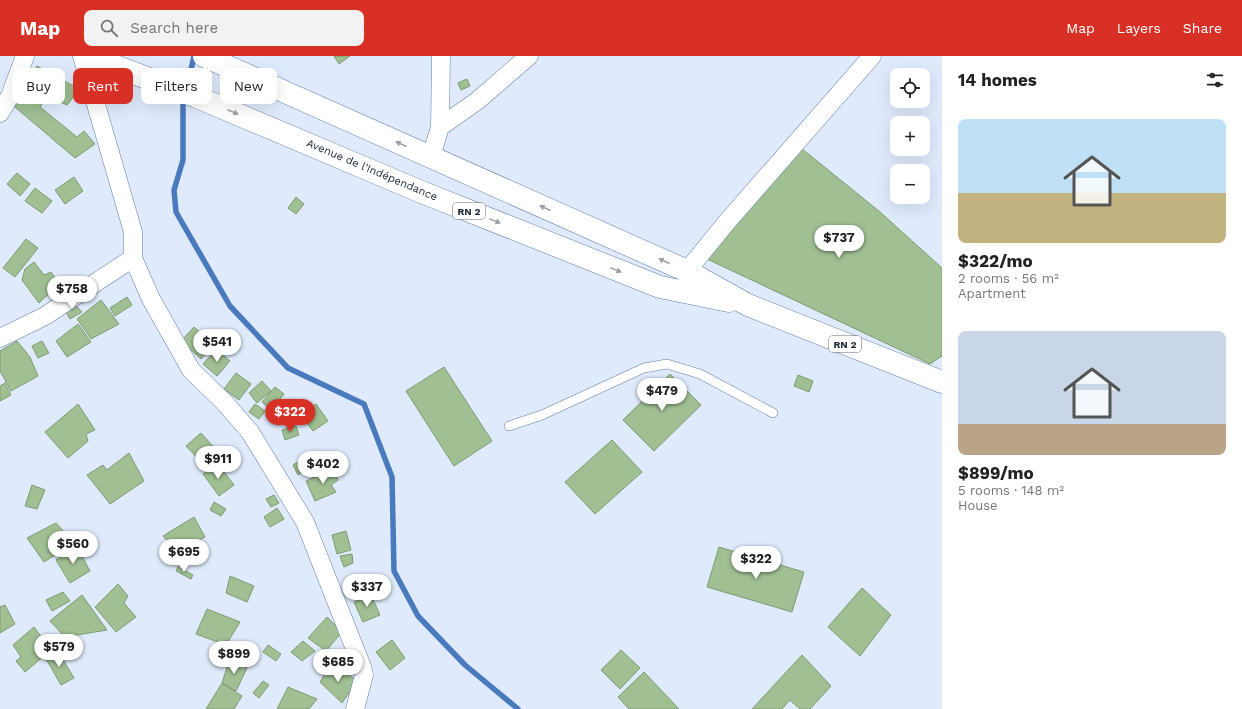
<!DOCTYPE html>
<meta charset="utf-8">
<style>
:root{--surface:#fff;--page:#f2f2f2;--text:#222;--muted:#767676;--accent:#d93025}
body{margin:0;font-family:"Work Sans",sans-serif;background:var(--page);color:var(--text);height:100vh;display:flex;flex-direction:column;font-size:15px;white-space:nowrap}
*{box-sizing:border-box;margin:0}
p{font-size:13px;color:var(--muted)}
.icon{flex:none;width:22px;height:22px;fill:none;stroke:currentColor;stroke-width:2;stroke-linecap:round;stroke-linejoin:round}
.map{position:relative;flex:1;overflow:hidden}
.panel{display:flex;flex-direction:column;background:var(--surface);width:300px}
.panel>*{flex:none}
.guide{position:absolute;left:12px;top:12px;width:380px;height:36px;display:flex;gap:8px}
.controls{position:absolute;left:890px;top:12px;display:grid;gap:8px}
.controls a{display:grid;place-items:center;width:40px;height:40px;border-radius:8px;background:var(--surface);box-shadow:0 4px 16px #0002;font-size:20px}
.price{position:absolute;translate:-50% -34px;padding:0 9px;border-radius:14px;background:#fff;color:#222;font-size:13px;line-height:26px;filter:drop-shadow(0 1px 2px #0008)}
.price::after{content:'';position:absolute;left:50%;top:24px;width:12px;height:9px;margin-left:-6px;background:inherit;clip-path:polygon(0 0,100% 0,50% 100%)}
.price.on{background:var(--accent);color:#fff}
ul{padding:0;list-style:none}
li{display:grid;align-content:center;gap:8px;height:212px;padding:0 16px}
li span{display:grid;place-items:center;height:124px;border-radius:8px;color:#555}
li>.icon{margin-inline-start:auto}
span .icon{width:72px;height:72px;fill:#fffc;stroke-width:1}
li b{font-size:17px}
h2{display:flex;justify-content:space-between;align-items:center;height:48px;padding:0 16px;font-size:17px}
.tag{padding:0 14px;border-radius:8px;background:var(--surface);box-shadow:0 4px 16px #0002;font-size:14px;line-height:36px}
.tag.on{background:var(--accent);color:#fff}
header{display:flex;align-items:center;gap:24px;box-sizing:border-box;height:56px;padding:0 20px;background:var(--accent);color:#fff}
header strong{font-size:19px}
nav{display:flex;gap:22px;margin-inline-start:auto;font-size:14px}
.search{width:280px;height:36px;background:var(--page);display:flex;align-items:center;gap:10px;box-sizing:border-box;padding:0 14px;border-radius:8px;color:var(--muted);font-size:15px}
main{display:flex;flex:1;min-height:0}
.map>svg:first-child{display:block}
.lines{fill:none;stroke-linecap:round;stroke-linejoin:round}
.stream{stroke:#4a7abe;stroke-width:5.5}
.building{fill:#a0c094;stroke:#7d9b71}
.service-casing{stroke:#627ea6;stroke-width:10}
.minor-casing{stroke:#627ea6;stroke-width:19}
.primary-casing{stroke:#627ea6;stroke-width:23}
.service{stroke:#fff;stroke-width:9}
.minor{stroke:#fff;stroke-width:18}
.primary{stroke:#fff;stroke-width:22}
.oneway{fill:#9ba0a7}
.labels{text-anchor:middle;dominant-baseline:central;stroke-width:3;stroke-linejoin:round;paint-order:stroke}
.shield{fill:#fff;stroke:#636b76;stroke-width:1}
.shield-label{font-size:10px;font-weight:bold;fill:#202c3c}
.street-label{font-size:11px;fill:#202c3c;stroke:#fff}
</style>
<header>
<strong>Map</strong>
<div class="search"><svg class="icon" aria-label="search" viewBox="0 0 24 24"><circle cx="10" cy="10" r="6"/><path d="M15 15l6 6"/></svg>Search here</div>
<nav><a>Map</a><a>Layers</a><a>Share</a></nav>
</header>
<main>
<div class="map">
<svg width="942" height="653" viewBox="0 0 942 653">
<rect width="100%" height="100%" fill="#dfebfd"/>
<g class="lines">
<path class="stream" d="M187 33 194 0
M185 41 183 49V104L174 134 176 156 230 250 288 312 364 348 392 421 394 515 418 560 465 609 518 653"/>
</g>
<path class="building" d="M334 0H350L339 8Z
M37 10 79 33 67 49 48 40 40 51 77 81 84 75 95 88 75 102 15 51Z
M467 23 470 30 461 34 458 27Z
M801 92 880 156 942 212V300L930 308 707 203Z
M17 117 30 128 20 140 7 128Z
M74 121 83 135 65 148 55 134Z
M35 132 52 145 42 157 25 145Z
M296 141 304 148 296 158 288 152Z
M26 183 38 192 15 221 3 212Z
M34 206 44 219 51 216 59 228 39 247 22 224 25 213Z
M127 241 132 249 115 260 110 252Z
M101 244 119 268 91 283 77 263Z
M72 245 82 256 70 263 63 251Z
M78 268 91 286 67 301 56 285Z
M194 271 214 289 201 303 181 285Z
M17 285 30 301 38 320 11 335 0 315V295Z
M42 285 49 297 38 302 32 290Z
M216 294 230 305 217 320 203 308Z
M444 311 492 385 454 410 406 335Z
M236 317 251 328 239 344 224 333Z
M670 318 701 349 654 395 623 364Z
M798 319 813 325 809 336 794 330Z
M262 325 271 335 257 347 249 337Z
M5 327 11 339 0 345V330Z
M275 331 284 338 271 354 262 346Z
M286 346 294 361 278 369 271 354Z
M78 348 95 374 86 378 88 385 68 402 45 376Z
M255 348 265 355 259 363 249 356Z
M316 348 328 365 313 375 301 359Z
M296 370 299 379 285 384 282 374Z
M201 377 220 398 206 411 186 390Z
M612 384 642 416 595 458 565 426Z
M129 397 144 425 110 448 87 419 103 409 107 414Z
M302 404 307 413 298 419 293 409Z
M217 407 234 429 219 440 203 418Z
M333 412 338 424 331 429 336 436 315 445 306 425Z
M32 429 45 434 37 453 25 450Z
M274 439 279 447 271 451 266 443Z
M214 446 226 453 221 460 210 454Z
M277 452 284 463 270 471 264 461Z
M194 461 205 481 178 496 163 480Z
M56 467 74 487 44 506 27 482Z
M346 475 351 494 337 498 332 479Z
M77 491 90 515 70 527 56 504Z
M719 491 804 516 792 556 707 531Z
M352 498 353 507 344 511 340 500Z
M178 511 193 519 191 523 176 515Z
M230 520 254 530 247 546 226 537Z
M118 528 128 540 124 547 136 561 116 576 95 551Z
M862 532 891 559 860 600 828 571Z
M63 536 70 545 52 555 46 544Z
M82 539 107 574 65 581 50 565Z
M371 539 380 559 363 566 354 546Z
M5 549 15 568 0 577V551Z
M207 553 240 566 226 589 196 578Z
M327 561 342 576 326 595 308 582Z
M34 571 51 594 25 616 16 605 21 601 13 589Z
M392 584 405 602 390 614 376 596Z
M303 585 315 595 302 605 291 596Z
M268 589 281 598 276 605 263 596Z
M57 594 74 622 61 629 45 601Z
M621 594 640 612 620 633 601 614Z
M802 599 831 630 810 653H800L790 644 782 653H752Z
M230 602 247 612 236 635 222 627Z
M330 610 338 616 342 614 357 625 342 647 320 626Z
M644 616 679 653H629L618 641Z
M263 625 269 629 259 642 253 637Z
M222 627 242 640 234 653H206Z
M288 631 317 643 309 653H277Z"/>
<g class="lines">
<g class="service-casing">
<path id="service" d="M509 370 542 359 644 312 667 308 700 318 773 357"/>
</g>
<g class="minor-casing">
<path id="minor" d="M82 0 133 176V202L151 243 191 314 224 346 250 376 305 466 362 611 364 619 355 653
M0 57 10 40 25 0
M440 71 441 0
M431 101 440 71 477 45 529 0
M687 215 726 167 872 0
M0 282 45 260 133 202"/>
</g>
<g class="primary-casing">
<path id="primary" d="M89 0 197 41 419 135 660 231 729 245
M204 0 687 215 748 249 942 326"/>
</g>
<use href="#service" class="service"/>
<use href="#minor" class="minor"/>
<use href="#primary" class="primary"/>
</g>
<defs><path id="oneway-solid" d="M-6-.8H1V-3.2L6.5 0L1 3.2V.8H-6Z"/></defs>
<g class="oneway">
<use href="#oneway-solid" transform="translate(233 56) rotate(22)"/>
<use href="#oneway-solid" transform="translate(401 88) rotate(-156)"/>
<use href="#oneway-solid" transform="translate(545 152) rotate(-156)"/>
<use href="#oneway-solid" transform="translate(495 165) rotate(22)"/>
<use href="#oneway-solid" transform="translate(664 205) rotate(-156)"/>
<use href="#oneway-solid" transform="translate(616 214) rotate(22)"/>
</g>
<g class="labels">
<g class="shield">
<rect x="453" y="147" width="32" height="16" rx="3"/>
<rect x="829" y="280" width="32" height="16" rx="3"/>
</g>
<g class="shield-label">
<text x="469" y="155">RN 2</text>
<text x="845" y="288">RN 2</text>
</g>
<g class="street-label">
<text transform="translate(372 114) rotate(23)">Avenue de l'Indépendance</text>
</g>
</g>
</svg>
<div class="controls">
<a><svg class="icon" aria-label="locate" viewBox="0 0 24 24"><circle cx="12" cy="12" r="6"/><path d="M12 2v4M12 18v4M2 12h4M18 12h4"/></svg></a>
<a>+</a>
<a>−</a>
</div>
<b class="price" style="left:839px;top:203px">$737</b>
<b class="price" style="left:72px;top:254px">$758</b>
<b class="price" style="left:217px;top:307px">$541</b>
<b class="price" style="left:662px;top:356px">$479</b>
<b class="price on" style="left:290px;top:377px">$322</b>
<b class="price" style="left:218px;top:424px">$911</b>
<b class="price" style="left:323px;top:429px">$402</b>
<b class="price" style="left:73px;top:509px">$560</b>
<b class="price" style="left:184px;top:517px">$695</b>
<b class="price" style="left:756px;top:524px">$322</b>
<b class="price" style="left:367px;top:552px">$337</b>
<b class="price" style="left:59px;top:612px">$579</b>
<b class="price" style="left:234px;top:619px">$899</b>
<b class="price" style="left:338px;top:627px">$685</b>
<div class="guide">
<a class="tag">Buy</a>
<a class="tag on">Rent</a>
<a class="tag">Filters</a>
<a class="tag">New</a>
</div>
</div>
<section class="panel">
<h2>14 homes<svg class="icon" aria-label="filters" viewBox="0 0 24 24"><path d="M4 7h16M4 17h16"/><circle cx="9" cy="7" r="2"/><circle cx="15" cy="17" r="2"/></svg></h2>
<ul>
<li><span style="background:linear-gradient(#bfe0f5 60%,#c2b280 0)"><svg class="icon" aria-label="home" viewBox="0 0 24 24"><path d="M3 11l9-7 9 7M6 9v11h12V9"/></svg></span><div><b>$322/mo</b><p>2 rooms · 56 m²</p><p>Apartment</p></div></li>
<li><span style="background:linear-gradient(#c9d6e8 75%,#b9a48a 0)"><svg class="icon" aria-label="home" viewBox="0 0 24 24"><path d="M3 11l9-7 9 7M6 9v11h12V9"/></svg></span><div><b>$899/mo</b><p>5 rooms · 148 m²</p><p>House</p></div></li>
</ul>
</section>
</main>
